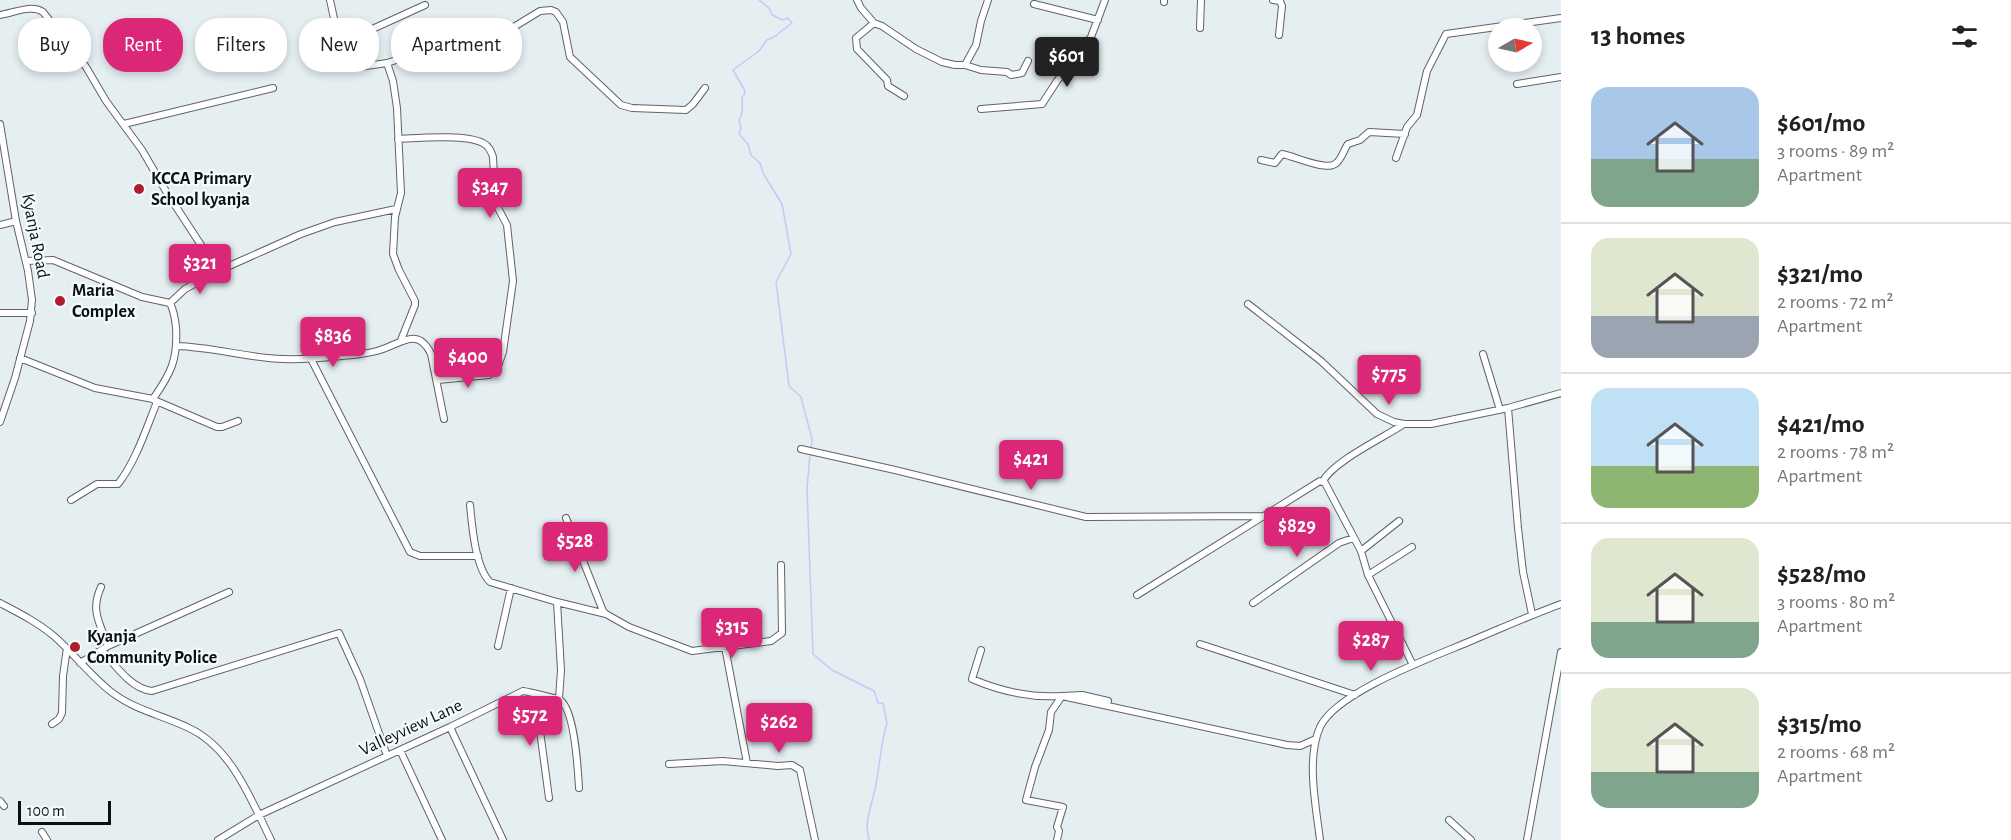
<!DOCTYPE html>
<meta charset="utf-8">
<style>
:root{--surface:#fff;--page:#f6f6f6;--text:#222;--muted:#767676;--line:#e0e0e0;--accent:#db2777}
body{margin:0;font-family:"Alegreya Sans",sans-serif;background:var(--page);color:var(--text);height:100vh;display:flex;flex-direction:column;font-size:22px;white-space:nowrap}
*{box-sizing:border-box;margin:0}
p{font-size:20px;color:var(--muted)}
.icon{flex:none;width:33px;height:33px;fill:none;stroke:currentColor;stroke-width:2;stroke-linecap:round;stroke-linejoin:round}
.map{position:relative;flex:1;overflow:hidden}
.side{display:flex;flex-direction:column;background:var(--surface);width:450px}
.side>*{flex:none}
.guide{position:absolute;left:18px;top:18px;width:570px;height:54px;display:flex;gap:12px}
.needle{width:39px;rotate:81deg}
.tools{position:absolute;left:1488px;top:18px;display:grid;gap:12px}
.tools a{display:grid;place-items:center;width:54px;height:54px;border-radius:50%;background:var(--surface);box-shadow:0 3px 9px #0003;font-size:30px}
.scale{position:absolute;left:18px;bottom:15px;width:93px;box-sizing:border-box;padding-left:6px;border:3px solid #0d1011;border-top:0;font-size:16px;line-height:21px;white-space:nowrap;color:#0d1011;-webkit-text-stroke:4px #f3fbff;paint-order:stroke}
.price{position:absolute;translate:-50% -51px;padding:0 14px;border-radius:6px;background:var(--accent);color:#fff;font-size:20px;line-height:39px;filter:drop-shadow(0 2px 3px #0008)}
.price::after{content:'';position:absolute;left:50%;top:36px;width:18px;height:14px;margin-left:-9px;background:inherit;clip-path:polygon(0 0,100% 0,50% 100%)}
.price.selected{background:#222;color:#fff}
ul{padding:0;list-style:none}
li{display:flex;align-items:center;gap:18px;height:150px;padding:0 30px}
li+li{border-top:2px solid var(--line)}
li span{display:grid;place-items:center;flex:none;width:168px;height:120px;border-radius:18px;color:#555}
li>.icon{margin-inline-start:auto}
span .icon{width:72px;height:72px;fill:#fffc;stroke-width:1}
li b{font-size:26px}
h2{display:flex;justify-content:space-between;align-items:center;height:72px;padding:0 30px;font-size:26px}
.chip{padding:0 21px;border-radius:24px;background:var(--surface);box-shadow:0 3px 9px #0003;font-size:21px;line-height:54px}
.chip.selected{background:var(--accent);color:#fff}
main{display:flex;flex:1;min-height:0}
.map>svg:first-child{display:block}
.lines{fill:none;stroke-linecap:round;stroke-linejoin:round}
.stream{stroke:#cbc6f8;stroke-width:1.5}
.street-casing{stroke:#5d6468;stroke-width:8}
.street{stroke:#fff;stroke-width:6}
.poi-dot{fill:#af1c2b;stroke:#f3fbff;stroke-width:2}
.labels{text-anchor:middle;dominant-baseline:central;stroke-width:4.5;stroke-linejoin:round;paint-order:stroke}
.poi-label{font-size:18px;font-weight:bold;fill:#0d1011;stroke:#f3fbff;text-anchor:start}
.street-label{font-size:18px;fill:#0d1011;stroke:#f3fbff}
</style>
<main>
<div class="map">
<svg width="1561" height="840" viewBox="0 0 1561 840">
<rect width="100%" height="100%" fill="#e5eef1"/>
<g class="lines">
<path class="stream" d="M759 0 769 8 772 15 783 20 788 18 792 23 774 37 767 40 759 51 733 70 744 89 745 94 742 97C742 105 744 113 739 120L741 128 739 134 748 144 751 155 760 163 763 173 782 204 791 254 776 282 789 386 801 397 812 439 811 450
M810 454 807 489 813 654 832 670 874 691 878 703H883L887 723 883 739 876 785 868 817 867 827 869 840"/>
<g class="street-casing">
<path id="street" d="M330 0 343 60 345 65 352 68 387 63 393 81 397 108 401 193 395 217 393 254 399 270 415 301V305L401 340
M857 0 861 8 874 23 882 26 916 49 942 62 955 65H965L981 70 1007 72 1011 75 1022 73 1028 61
M1273 0 1280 1 1282 6 1279 35
M1164 2V0
M1034 4 1098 20
M0 15C13 13 32 4 43 12L86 67 106 101 142 150 167 193 218 271
M874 23 856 38 857 49 887 80 888 86 904 96
M1200 28 1201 0
M339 40 368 31 425 5
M387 63 446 44 482 42 494 39 540 11 551 10 556 12 563 22 570 57 621 105 632 108 686 110 693 104 705 88
M965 65 976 45 981 21 988 0
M1517 84 1561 77
M981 109 1042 104 1057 81 1091 37 1105 0
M0 124 16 221 28 271 32 300 30 321 15 378 0 422
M124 124 273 88
M398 139C419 138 465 134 483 143 489 146 491 151 493 157L495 194 498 208 507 225 513 281 503 352 497 369 489 375 438 380
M1396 158 1407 127 1417 115 1427 71 1446 34 1561 18
M1261 160 1275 163 1282 154C1294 156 1325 171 1335 164 1341 161 1344 149 1348 144L1360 140 1369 132 1405 134
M0 225 16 221
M170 303 185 289 218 271 301 234 335 222 396 209
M1248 304 1321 361 1377 414 1394 422 1404 424H1431L1508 408 1561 393
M0 313H32
M177 346C213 347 248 358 283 359 306 360 330 357 353 355 362 354 371 353 380 350 400 344 418 326 431 354L444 419
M1483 354 1500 410
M310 357 410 552 420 556H478
M20 358 95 388 153 399C171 373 178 360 176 327 175 318 174 311 170 303L142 297 53 260 26 261
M154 400 217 427H222L238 421
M1508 408 1518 528 1523 572 1532 614
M801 449 895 470 1086 517 1264 516
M1323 481C1334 461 1383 438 1404 424
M71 500 97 484H118C136 461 146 429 157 402
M470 505C472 525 475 567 490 582L557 602 606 614 629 627 692 651 771 641 782 633 781 565
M566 518 603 611 606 614
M1361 551 1368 575 1413 665
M1368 575 1412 547
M101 587C90 611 100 623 108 646
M1137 595 1320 481 1325 483 1361 551 1399 521
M557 602 561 670 559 699
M0 603C19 613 39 623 55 637 74 654 90 675 110 691 134 710 162 715 189 728 232 748 251 800 271 840
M1253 603 1339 543 1353 538
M1200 644 1355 695
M498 646 511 588
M725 647 747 763
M102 650C115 665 131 689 152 691L339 633 360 679 387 756
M981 650 972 679C1000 691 1031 698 1062 696L1287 745 1300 746 1316 739
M80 663 108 646 229 592
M535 694 549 798
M52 724 59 719 62 713 63 676 67 648
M450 727 503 840
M400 750 442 840
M669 764 723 761 778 766 792 765 800 770 815 840
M0 801 4 806
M1449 820 1471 840
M42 832 47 840
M218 840 259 815 450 727 523 691C529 692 556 698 560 700 575 710 578 771 579 788
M1057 840 1059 831 1057 827 1063 807 1026 800 1035 767 1049 730 1051 712 1062 696 1082 695 1108 701
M1320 840C1316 806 1306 759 1320 727 1337 691 1436 656 1473 640 1502 628 1531 615 1561 604
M1527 840 1561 652"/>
</g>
<use href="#street" class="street"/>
</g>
<g class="poi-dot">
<circle cx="139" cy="189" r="6"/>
<circle cx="60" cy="301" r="6"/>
<circle cx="75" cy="647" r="6"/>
</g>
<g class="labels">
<g class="poi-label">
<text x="151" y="179">KCCA Primary<tspan x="151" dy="21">School kyanja</tspan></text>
<text x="72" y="291">Maria<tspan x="72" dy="21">Complex</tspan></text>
<text x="87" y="637">Kyanja<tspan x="87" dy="21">Community Police</tspan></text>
</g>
<g class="street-label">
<text transform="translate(35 236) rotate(79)">Kyanja Road</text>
<text transform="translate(411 728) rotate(-25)">Valleyview Lane</text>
</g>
</g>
</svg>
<div class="tools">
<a><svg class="needle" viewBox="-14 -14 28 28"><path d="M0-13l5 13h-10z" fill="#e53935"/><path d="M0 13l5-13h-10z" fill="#767676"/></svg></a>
</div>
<div class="scale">100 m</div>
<b class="price selected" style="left:1067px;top:88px">$601</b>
<b class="price" style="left:490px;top:219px">$347</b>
<b class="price" style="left:200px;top:295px">$321</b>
<b class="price" style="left:333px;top:368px">$836</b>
<b class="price" style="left:468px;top:389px">$400</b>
<b class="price" style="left:1389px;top:406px">$775</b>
<b class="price" style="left:1031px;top:491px">$421</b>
<b class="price" style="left:1297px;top:558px">$829</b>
<b class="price" style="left:575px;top:573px">$528</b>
<b class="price" style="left:732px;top:659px">$315</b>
<b class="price" style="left:1371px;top:672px">$287</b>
<b class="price" style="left:530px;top:747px">$572</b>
<b class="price" style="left:779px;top:754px">$262</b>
<div class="guide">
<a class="chip">Buy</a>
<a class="chip selected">Rent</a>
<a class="chip">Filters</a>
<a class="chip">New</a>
<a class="chip">Apartment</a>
</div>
</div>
<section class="side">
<h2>13 homes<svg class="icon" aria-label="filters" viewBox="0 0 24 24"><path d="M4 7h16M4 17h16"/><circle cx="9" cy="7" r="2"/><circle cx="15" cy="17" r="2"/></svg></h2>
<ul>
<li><span style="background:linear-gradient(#a9c7e8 60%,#7fa58c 0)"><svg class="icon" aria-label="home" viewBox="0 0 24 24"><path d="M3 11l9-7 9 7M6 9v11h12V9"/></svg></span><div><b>$601/mo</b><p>3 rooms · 89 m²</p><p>Apartment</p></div></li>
<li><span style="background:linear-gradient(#dfe7d0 65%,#9aa5b1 0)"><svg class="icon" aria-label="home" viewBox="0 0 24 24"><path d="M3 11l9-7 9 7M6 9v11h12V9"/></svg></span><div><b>$321/mo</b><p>2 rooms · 72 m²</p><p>Apartment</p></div></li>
<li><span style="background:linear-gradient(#bfe0f5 65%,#8fb573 0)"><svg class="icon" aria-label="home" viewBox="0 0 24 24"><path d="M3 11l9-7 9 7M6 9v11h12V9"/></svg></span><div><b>$421/mo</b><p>2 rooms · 78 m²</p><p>Apartment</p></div></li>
<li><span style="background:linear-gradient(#dfe7d0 70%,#7fa58c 0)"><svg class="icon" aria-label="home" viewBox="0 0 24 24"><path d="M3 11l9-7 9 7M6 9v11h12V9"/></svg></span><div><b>$528/mo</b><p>3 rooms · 80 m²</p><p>Apartment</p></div></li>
<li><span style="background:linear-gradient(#dfe7d0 70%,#7fa58c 0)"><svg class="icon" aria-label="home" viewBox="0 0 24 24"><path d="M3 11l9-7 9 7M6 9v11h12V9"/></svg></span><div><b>$315/mo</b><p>2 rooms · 68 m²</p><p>Apartment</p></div></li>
</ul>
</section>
</main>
